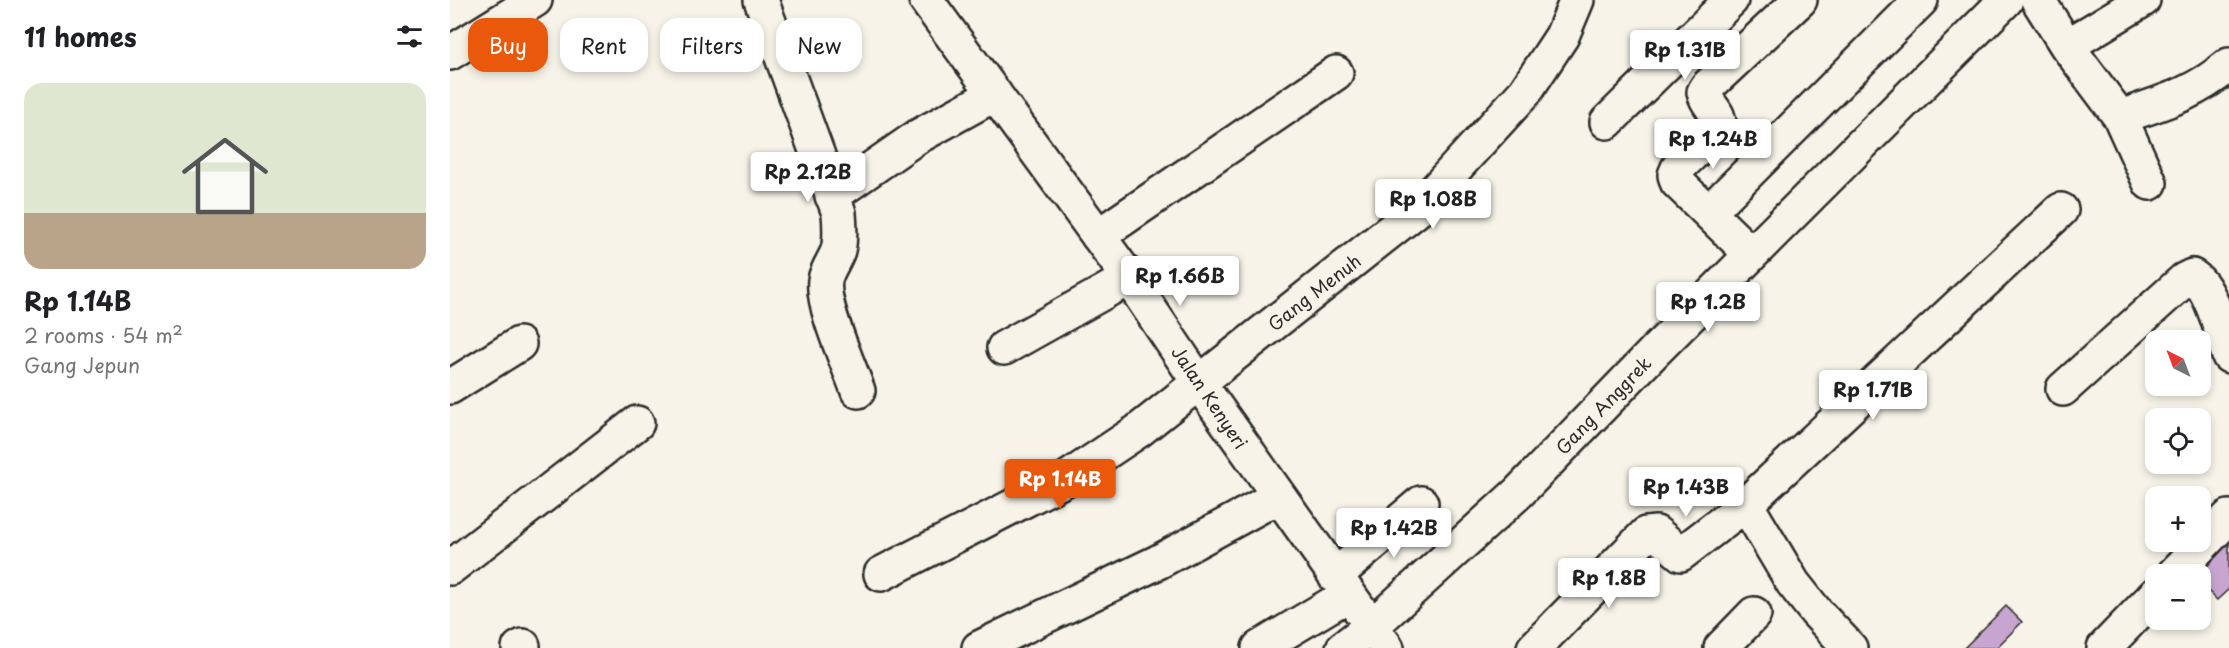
<!DOCTYPE html>
<meta charset="utf-8">
<style>
:root{--surface:#fff;--page:#f2f2f2;--text:#202124;--muted:#757577;--line:#e0e0e0;--accent:#ea580c}
body{margin:0;font-family:"Playpen Sans",sans-serif;background:var(--page);color:var(--text);height:100vh;display:flex;flex-direction:column;font-size:22px;white-space:nowrap}
*{box-sizing:border-box;margin:0}
p{font-size:20px;color:var(--muted)}
.icon{flex:none;width:33px;height:33px;fill:none;stroke:currentColor;stroke-width:2;stroke-linecap:round;stroke-linejoin:round}
.map{position:relative;flex:1;overflow:hidden}
.drawer{display:flex;flex-direction:column;background:var(--surface);width:450px}
.drawer>*{flex:none}
.banner{position:absolute;left:18px;top:18px;width:570px;height:54px;display:flex;gap:12px}
.needle{width:39px;rotate:318deg}
.controls{position:absolute;left:1695px;top:330px;display:grid;gap:12px}
.controls a{display:grid;place-items:center;width:66px;height:66px;border-radius:12px;background:var(--surface);box-shadow:0 3px 9px #0003;font-size:30px}
.price{position:absolute;translate:-50% -51px;padding:0 14px;border-radius:6px;background:#fff;color:#222;font-size:20px;line-height:39px;filter:drop-shadow(0 2px 3px #0008)}
.price::after{content:'';position:absolute;left:50%;top:36px;width:18px;height:14px;margin-left:-9px;background:inherit;clip-path:polygon(0 0,100% 0,50% 100%)}
.price.selected{background:var(--accent);color:#fff}
ul{padding:0;list-style:none}
li{display:grid;align-content:center;gap:12px;height:318px;padding:0 24px}
li+li{border-top:2px solid var(--line)}
li span{display:grid;place-items:center;height:186px;border-radius:18px;color:#555}
li>.icon{margin-inline-start:auto}
span .icon{width:108px;height:108px;fill:#fffc;stroke-width:1}
li b{font-size:26px}
h2{display:flex;justify-content:space-between;align-items:center;height:72px;padding:0 24px;font-size:26px}
.chip{padding:0 21px;border-radius:18px;background:var(--surface);box-shadow:0 3px 9px #0003;font-size:21px;line-height:54px}
.chip.selected{background:var(--accent);color:#fff}
main{display:flex;flex:1;min-height:0}
.map>svg:first-child{display:block}
.building{fill:#c7a5d0;stroke:#2b2b2b;stroke-width:1.5}
.lines{fill:none;stroke-linecap:round;stroke-linejoin:round}
.minor-casing{stroke:#2b2b2b;stroke-width:38}
.minor{stroke:#f7f3e8;stroke-width:33}
.labels{text-anchor:middle;dominant-baseline:central;stroke-width:4.5;stroke-linejoin:round;paint-order:stroke}
.street-label{font-size:18px;fill:#2b2b2b;stroke:#f7f3e8}
</style>
<main>
<section class="drawer">
<h2>11 homes<svg class="icon" aria-label="filters" viewBox="0 0 24 24"><path d="M4 7h16M4 17h16"/><circle cx="9" cy="7" r="2"/><circle cx="15" cy="17" r="2"/></svg></h2>
<ul>
<li><span style="background:linear-gradient(#dfe7d0 70%,#b9a48a 0)"><svg class="icon" aria-label="home" viewBox="0 0 24 24"><path d="M3 11l9-7 9 7M6 9v11h12V9"/></svg></span><div><b>Rp 1.14B</b><p>2 rooms · 54 m²</p><p>Gang Jepun</p></div></li>
</ul>
</section>
<div class="map">
<svg width="1779" height="648" viewBox="0 0 1779 648">
<rect width="100%" height="100%" fill="#f7f3e8"/>
<filter id="ink" filterUnits="userSpaceOnUse"><feTurbulence type="fractalNoise" baseFrequency=".0167" numOctaves="2"/><feDisplacementMap in="SourceGraphic" scale="12" xChannelSelector="R" yChannelSelector="G"/><feConvolveMatrix kernelMatrix="1 2 1 2 8 2 1 2 1" color-interpolation-filters="sRGB"/></filter>
<g filter="url(#ink)">
<path class="building" d="M1779 542V589L1767 600 1750 583V574H1746L1767 543 1772 548Z
M1556 606 1572 622 1546 648H1514Z"/>
<g class="lines">
<g class="minor-casing">
<path id="minor" d="M311 0 389 213C390 225 391 238 388 250 385 260 377 269 375 280 371 305 399 365 408 391
M476 0 679 278 756 393 937 648
M1588 0 1617 46 1670 117 1700 183
M1617 46 1693 0
M0 53 85 0
M1670 117C1713 102 1743 95 1779 65
M1157 122 1281 0
M382 196 467 137 545 94
M1260 211 1471 0
M648 236 886 73
M1301 254 1227 182 1225 175 1228 168 1269 128C1271 111 1257 107 1254 92L1257 87 1350 0
M554 348 679 278
M0 387 69 344
M1613 389 1734 280 1742 276C1762 287 1772 335 1779 356
M0 568 187 423
M431 574 616 479 688 431 967 210 1075 92 1112 36 1127 0
M1724 574 1779 517
M885 576 971 503
M69 648 73 646
M529 648 708 562 829 496
M809 648 899 594
M893 648 922 626 1068 493 1205 351 1556 0
M1084 648 1196 534 1206 533 1231 554 1296 504
M1271 648 1304 614
M1400 648 1366 612 1343 583 1296 504 1611 210
M1654 648 1706 594"/>
</g>
<use href="#minor" class="minor"/>
</g>
</g>
<g class="labels">
<g class="street-label">
<text transform="translate(864 292) rotate(-38)">Gang Menuh</text>
<text transform="translate(760 397) rotate(56)">Jalan Kenyeri</text>
<text transform="translate(1153 405) rotate(-46)">Gang Anggrek</text>
</g>
</g>
</svg>
<div class="controls">
<a><svg class="needle" viewBox="-14 -14 28 28"><path d="M0-13l5 13h-10z" fill="#e53935"/><path d="M0 13l5-13h-10z" fill="#757577"/></svg></a>
<a><svg class="icon" aria-label="locate" viewBox="0 0 24 24"><circle cx="12" cy="12" r="6"/><path d="M12 2v4M12 18v4M2 12h4M18 12h4"/></svg></a>
<a>+</a>
<a>−</a>
</div>
<b class="price" style="left:1235px;top:81px">Rp 1.31B</b>
<b class="price" style="left:1263px;top:170px">Rp 1.24B</b>
<b class="price" style="left:358px;top:203px">Rp 2.12B</b>
<b class="price" style="left:983px;top:230px">Rp 1.08B</b>
<b class="price" style="left:730px;top:307px">Rp 1.66B</b>
<b class="price" style="left:1258px;top:333px">Rp 1.2B</b>
<b class="price" style="left:1423px;top:421px">Rp 1.71B</b>
<b class="price selected" style="left:610px;top:510px">Rp 1.14B</b>
<b class="price" style="left:1236px;top:518px">Rp 1.43B</b>
<b class="price" style="left:944px;top:559px">Rp 1.42B</b>
<b class="price" style="left:1159px;top:609px">Rp 1.8B</b>
<div class="banner">
<a class="chip selected">Buy</a>
<a class="chip">Rent</a>
<a class="chip">Filters</a>
<a class="chip">New</a>
</div>
</div>
</main>
